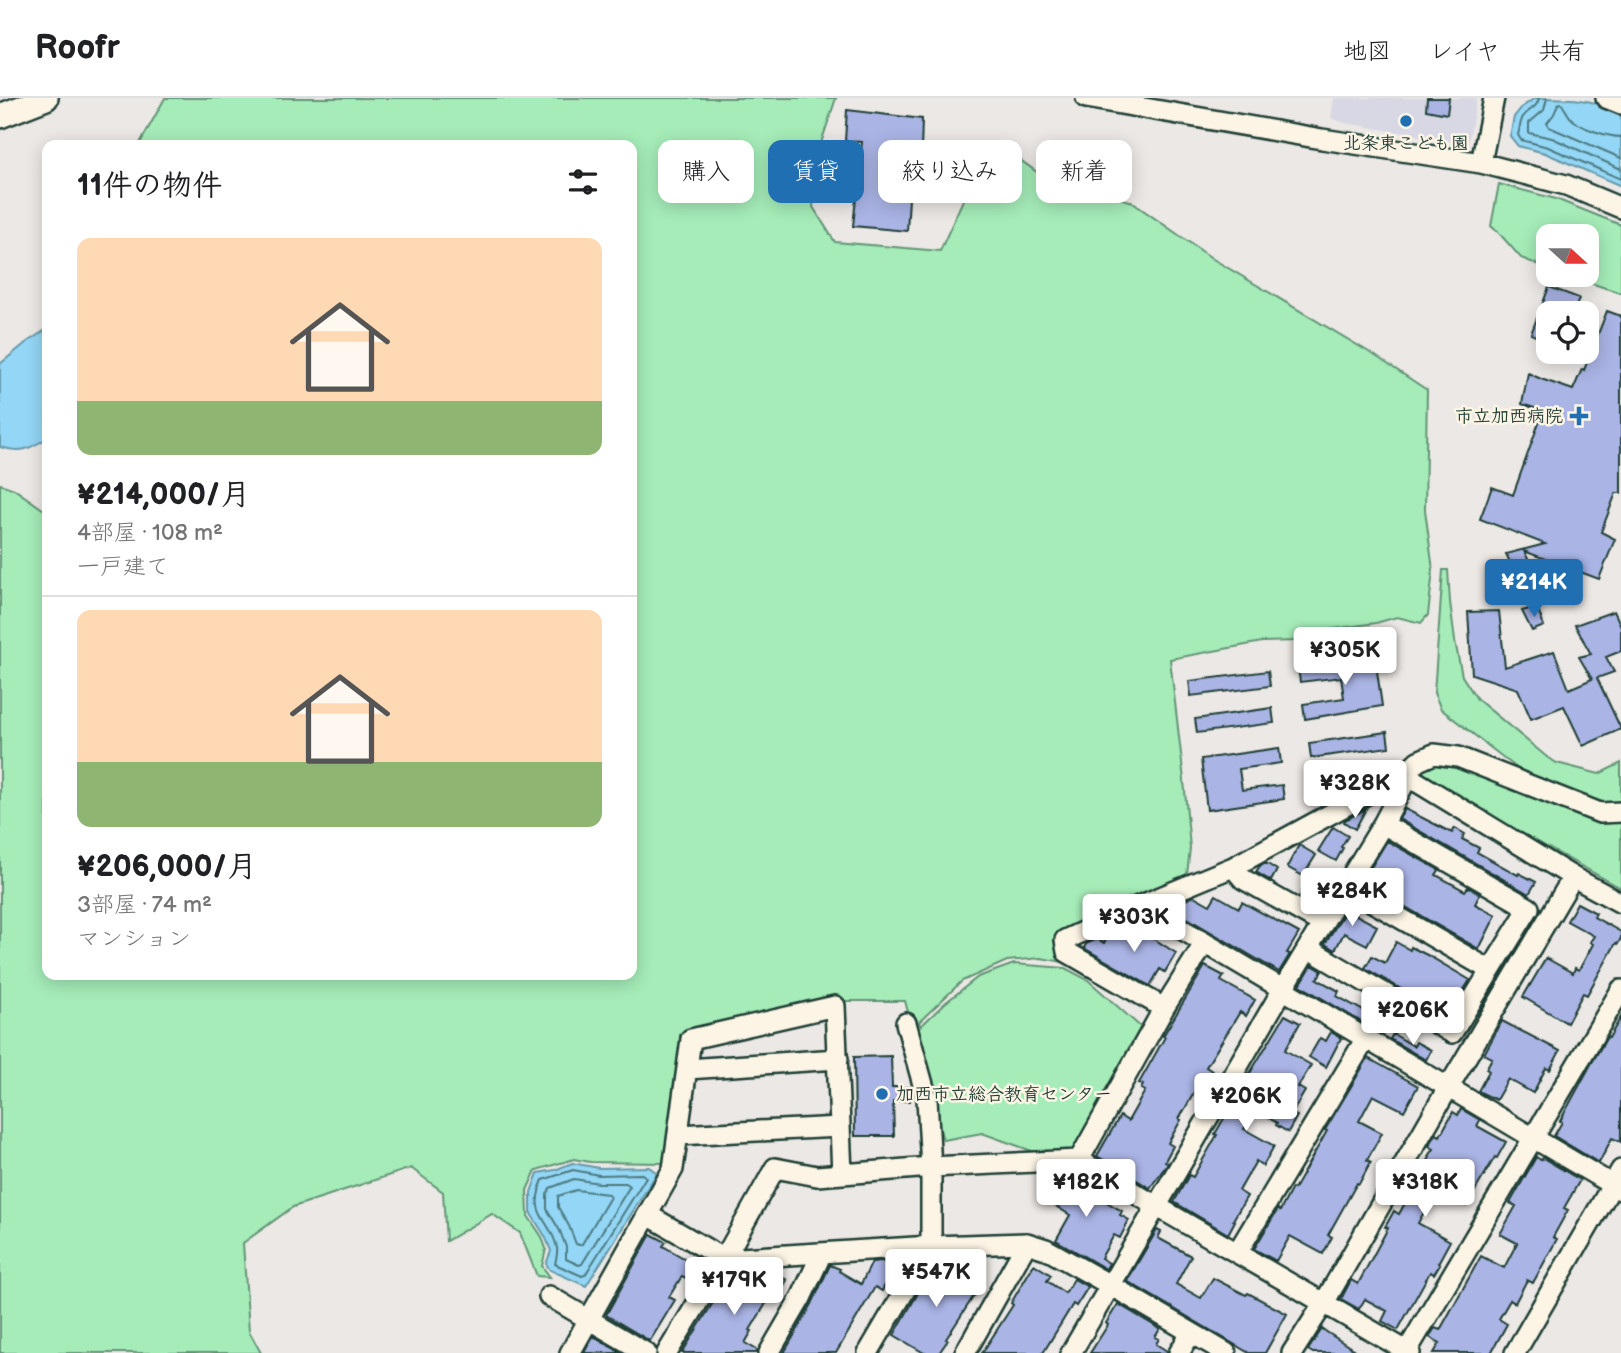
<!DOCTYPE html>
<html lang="ja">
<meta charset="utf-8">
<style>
:root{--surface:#fff;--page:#f6f6f6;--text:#202124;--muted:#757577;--line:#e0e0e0;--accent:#1f6fb2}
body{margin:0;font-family:"Balsamiq Sans","Klee One",sans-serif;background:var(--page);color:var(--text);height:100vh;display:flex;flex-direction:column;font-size:26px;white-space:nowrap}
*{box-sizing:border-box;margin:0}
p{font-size:23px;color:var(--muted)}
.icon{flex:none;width:38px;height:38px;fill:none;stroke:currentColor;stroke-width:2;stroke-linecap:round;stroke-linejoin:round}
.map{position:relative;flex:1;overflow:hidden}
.drawer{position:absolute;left:42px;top:42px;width:595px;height:840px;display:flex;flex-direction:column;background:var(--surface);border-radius:14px;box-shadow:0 4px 18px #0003}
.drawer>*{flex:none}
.banner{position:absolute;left:658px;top:42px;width:665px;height:63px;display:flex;gap:14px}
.needle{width:46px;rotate:111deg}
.controls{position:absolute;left:1536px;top:126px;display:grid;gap:14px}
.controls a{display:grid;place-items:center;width:63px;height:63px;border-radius:14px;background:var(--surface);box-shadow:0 4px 18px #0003;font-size:35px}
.price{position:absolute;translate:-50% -60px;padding:0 16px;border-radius:7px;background:#fff;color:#222;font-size:23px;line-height:46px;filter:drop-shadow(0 2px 4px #0008)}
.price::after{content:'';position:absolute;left:50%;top:42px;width:21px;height:16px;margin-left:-10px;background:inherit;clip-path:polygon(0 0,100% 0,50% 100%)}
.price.selected{background:var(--accent);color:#fff}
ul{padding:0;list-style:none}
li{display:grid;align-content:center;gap:14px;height:371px;padding:0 35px}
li+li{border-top:2px solid var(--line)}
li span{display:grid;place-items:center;height:217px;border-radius:14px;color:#555}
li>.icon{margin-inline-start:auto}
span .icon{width:126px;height:126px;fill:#fffc;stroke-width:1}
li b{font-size:30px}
h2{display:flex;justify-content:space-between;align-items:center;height:84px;padding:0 35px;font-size:30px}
.tag{padding:0 24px;border-radius:14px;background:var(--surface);box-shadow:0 4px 18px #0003;font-size:24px;line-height:63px}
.tag.selected{background:var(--accent);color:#fff}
header{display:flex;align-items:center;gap:42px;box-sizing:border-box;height:98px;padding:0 35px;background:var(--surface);border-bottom:2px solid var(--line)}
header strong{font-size:33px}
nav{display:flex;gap:38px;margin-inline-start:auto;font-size:24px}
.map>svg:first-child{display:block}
.built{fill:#d8d8e5}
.green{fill:#a5ecb8;stroke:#629476;stroke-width:2}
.water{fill:#93d6f5;stroke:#6599a8;stroke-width:2}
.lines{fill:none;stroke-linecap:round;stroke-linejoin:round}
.shore{stroke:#4d7a81;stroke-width:2}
.building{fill:#aab4e5;stroke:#1f3d34;stroke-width:2}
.minor-casing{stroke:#1f3d34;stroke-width:24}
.major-casing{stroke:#1f3d34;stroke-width:28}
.minor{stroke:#fcf5e5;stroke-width:19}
.major{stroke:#fcf5e5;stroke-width:23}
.poi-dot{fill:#1f6fb2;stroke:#fcf5e5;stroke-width:2.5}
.labels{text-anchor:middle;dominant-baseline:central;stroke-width:5;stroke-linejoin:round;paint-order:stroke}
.poi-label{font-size:18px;font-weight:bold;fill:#1f3d34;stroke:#fcf5e5}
</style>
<header>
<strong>Roofr</strong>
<nav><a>地図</a><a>レイヤ</a><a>共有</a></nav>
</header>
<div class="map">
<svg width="1621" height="1255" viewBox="0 0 1621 1255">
<rect width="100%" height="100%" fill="#ece8e5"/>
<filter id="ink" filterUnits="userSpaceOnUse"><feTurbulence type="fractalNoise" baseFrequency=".0143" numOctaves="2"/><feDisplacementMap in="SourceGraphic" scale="14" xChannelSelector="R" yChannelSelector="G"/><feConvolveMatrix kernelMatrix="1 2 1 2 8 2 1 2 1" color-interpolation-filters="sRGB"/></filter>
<g filter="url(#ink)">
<path class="built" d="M1334 0H1477L1468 46 1345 25 1331 20Z"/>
<path class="green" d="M165 0H836L821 45 813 109 835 144 940 153 985 53 1002 49 1048 82 1130 103 1213 161 1374 257 1427 292 1425 412 1433 472 1428 517 1421 525 1397 519 1376 525 1327 532 1296 543 1262 544 1170 561 1184 682 1190 750 1186 786 1068 847 1066 862 1063 864 1041 860 1007 863 962 883 919 924 921 928 945 905 978 879 1014 866 1065 870 1088 882 1145 933 1077 1052 1046 1058 982 1035 943 1042 905 903H839L680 936 678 1002 665 1065 590 1064 574 1061 536 1072 527 1092 528 1118 542 1139 546 1151 542 1168 550 1179 537 1178 520 1135 492 1116 446 1143 443 1094 411 1070 293 1109 243 1145 249 1233 261 1255H0V386L14 391 47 414V877H632V47H139Z
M1499 86 1556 101 1621 127V195L1566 177H1587V138H1549V171L1521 160 1499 135 1491 128Z
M1443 472H1448L1450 504 1455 543 1462 578 1477 601 1548 660 1557 665 1599 676 1621 665V704L1603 705 1581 699 1518 671 1441 611 1434 595Z
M1429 663 1459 665 1505 688 1550 704 1621 722V790L1482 713 1422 674Z"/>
<path class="water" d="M1535 0C1569 0 1589 0 1621 14V88L1545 55 1518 48 1510 38 1514 19 1522 9Z
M47 231V340C28 352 22 355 0 349V266L27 244Z
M572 1065 599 1070 649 1069 657 1075 586 1188 550 1172 546 1166 551 1153 545 1138 531 1116V1094L538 1075 555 1072Z"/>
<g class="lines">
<path class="shore" d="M1539 0C1537 11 1529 10 1523 19 1520 24 1520 30 1518 37L1521 42 1548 49 1621 81
M1547 0 1544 12 1529 25V35L1552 40 1621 71
M1621 39C1609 39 1579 30 1571 20 1567 16 1565 10 1561 5L1558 6 1554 16 1547 25 1549 29 1621 60
M573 1072 599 1077 642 1076 646 1079 585 1177 582 1178 555 1166C556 1161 558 1155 557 1150 551 1120 527 1119 543 1082Z
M574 1081 599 1085H626L630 1088 582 1166 579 1167 566 1161V1149L560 1133 547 1111V1097L550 1090Z
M576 1092 608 1096 610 1099 582 1146 579 1147 576 1146 569 1128 558 1109V1098Z"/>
</g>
<path class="building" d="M1427 0H1449L1447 16 1426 12Z
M847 12 922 21 921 54 912 52 907 133 853 128 862 44 845 43Z
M1549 189 1579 200 1574 215H1549V244L1531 236Z
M1607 213 1621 218V395H1616L1601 434 1615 441 1599 481 1524 453 1545 495 1529 503 1506 456 1545 446 1480 421 1492 389 1513 397 1543 313 1522 306 1528 275 1541 281 1573 292 1582 271 1584 272Z
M1537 509 1544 528 1532 533 1522 513Z
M1499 513 1505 569 1554 553 1569 591 1592 581 1579 559 1591 556 1575 527 1614 513 1621 528V553L1606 559 1614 574 1597 580 1621 631 1583 648 1564 608 1531 621 1518 591 1472 576 1468 514Z
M1375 559 1382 608 1305 621 1303 606 1344 600 1341 579 1300 584 1298 570Z
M1268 573 1270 588 1191 598 1189 583Z
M1272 610 1274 625 1197 635 1195 621Z
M1387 634 1389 649 1311 660 1309 645Z
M1279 650 1281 665 1239 671 1242 692 1282 687 1284 701 1207 712 1201 661Z
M1366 711 1355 731 1344 724 1345 722Z
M1405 711 1452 735 1455 730 1465 736 1462 741 1479 750 1477 754 1518 777 1519 775 1536 784 1529 796 1399 721Z
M1333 729 1348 738 1341 749 1343 750 1336 763 1318 753Z
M1387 743 1439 772 1436 777 1465 793 1468 789 1480 796 1475 806 1496 817 1479 851 1362 784Z
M1299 747 1316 757 1303 778 1287 769Z
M1266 765 1277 772 1271 783 1256 774 1259 769Z
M1306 785 1323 795 1316 807 1299 799Z
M1216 797 1239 810 1242 804 1299 835 1287 855 1290 856 1279 874 1172 811 1174 806 1178 807 1179 805 1194 798 1210 807Z
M1350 805 1358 810 1354 816 1377 828 1367 847 1344 835 1335 852 1325 846Z
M1577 805 1596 815 1594 819 1621 834V840L1618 846 1616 845 1587 897 1583 895 1567 925 1523 899 1546 860 1573 875 1575 870 1579 872 1593 846 1590 844 1594 838 1567 823Z
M1119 830 1136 840 1140 832 1176 855 1165 874 1160 871 1150 888 1084 850 1086 846 1097 841 1104 845 1109 835Z
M1396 844 1410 852 1411 849 1429 858 1470 882 1455 906 1452 905 1446 917 1365 870 1372 858 1385 865Z
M1312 867 1322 873 1317 881 1339 893 1337 898 1369 916 1370 913 1373 915 1378 906 1389 912 1378 934 1300 887Z
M1205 868 1224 878 1221 883 1255 902 1246 918 1240 914 1206 969 1212 973 1202 990 1198 988 1179 1021 1181 1022 1168 1045 1173 1048 1165 1063 1168 1065 1150 1090 1097 1058 1120 1018 1128 1023 1145 993 1141 991 1143 987 1139 985 1165 939 1163 938Z
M1285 917 1300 925 1285 952 1311 967 1298 989 1305 993 1292 1015 1297 1018 1288 1034 1276 1027 1277 1025 1255 1012 1244 1031 1274 1048 1263 1068 1256 1063 1239 1093 1247 1098 1233 1122 1235 1123 1228 1136 1174 1104 1189 1077 1193 1079 1217 1037 1215 1036 1227 1015 1229 1017 1246 987 1244 985Z
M1621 919V1044L1612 1040 1599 1065 1554 1038 1562 1024 1560 1023 1590 968 1607 939 1609 940Z
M1502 923 1560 953 1550 972 1546 970 1533 995 1508 981 1496 1002 1478 993 1489 973 1486 971 1492 960 1484 956Z
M1331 934 1341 940 1326 969 1309 959 1320 940 1326 943Z
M1393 936 1414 948 1416 944 1431 952 1426 962 1390 941Z
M891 958 892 989H910V1003H893L894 1038H855L854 959Z
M1368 960 1418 988 1404 1013 1373 997 1359 1023 1382 1035 1367 1062 1371 1064 1359 1086 1357 1085 1328 1137 1332 1139 1323 1156 1290 1138 1276 1163 1254 1151 1278 1111 1280 1113 1292 1090 1294 1091 1327 1033 1325 1032Z
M1461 1011 1480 1022 1477 1028 1506 1044 1497 1060 1495 1059 1466 1108 1436 1092 1418 1125 1450 1143 1438 1165 1440 1166 1434 1176 1430 1174 1398 1232 1382 1223 1387 1213 1365 1201 1359 1211 1341 1201 1351 1182 1358 1186 1388 1130 1385 1129 1394 1113 1399 1116 1430 1059 1429 1058 1434 1051 1429 1048 1436 1036 1440 1038 1453 1014 1458 1017Z
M1536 1059 1541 1062 1543 1060 1580 1082 1564 1110 1568 1112 1553 1139 1557 1141 1533 1185 1527 1182 1515 1205 1510 1202 1499 1221 1507 1226 1491 1255H1434L1440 1245 1429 1239 1435 1230 1440 1232 1481 1158 1504 1170 1517 1145 1500 1136 1516 1108 1510 1105Z
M1055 1075H1059L1086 1091 1088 1089 1105 1099 1103 1102 1122 1113 1120 1117 1129 1122 1120 1140 1114 1137 1101 1160 1109 1165 1106 1171 1056 1142 1070 1117 1044 1101 1052 1088 1049 1086Z
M1157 1132 1161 1134 1158 1140 1191 1158 1176 1186 1201 1200 1213 1180 1246 1197 1248 1195 1287 1216 1265 1255H1249L1127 1183Z
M651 1136 666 1144 663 1148 694 1166 686 1180 682 1178 669 1199 675 1202 650 1243 606 1217Z
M938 1160H946L950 1162 946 1169 979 1190 946 1241 948 1242 939 1255H924L894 1237Z
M882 1163 894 1169 882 1193 875 1189 836 1255H784L812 1206 830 1167 840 1171 839 1173 861 1186 872 1164Z
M1034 1166 1051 1177 1047 1183 1065 1195 1074 1181 1088 1189 1076 1208 1073 1206 1043 1255H982L1013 1207 1011 1205Z
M734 1174 761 1191 769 1178 771 1180 774 1175 787 1182 776 1202 770 1199 750 1232 752 1233 745 1245 757 1252V1255H682L714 1203 717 1204Z
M1118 1206 1160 1231 1155 1239 1159 1241 1156 1246 1167 1253V1255H1090L1108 1227 1106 1225Z
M1322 1231 1359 1255H1313L1308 1252Z
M593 1238 622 1255H584Z"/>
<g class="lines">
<g class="minor-casing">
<path id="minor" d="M1086 0 1322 41 1481 65 1566 87 1621 110
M1606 0 1621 6
M1481 65 1494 0
M1404 676 1573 779 1621 805
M1233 769 1243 781 1323 826
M1345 788 1490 872
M1141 807 1621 1092
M1309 851 1452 935 1529 810 1383 726
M1164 910 1204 846
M687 971 838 961
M678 1037 840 1029
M1079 1062 1164 910 1067 854 1065 842 1141 807 1233 769 1404 676 1418 663 1434 656 1458 659 1600 715 1621 714
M648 1117 724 1161 931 1148 1027 1145 1046 1151 1110 1187 1226 1255
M1237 1155 1365 942
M549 1198 646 1255
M1407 1253 1621 892
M570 1255 673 1071 691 941 835 908 842 1076
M667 1255 724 1161 775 1070 817 1078 931 1069 1079 1062 1156 1108 1410 1255
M769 1255 801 1200 822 1155
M868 1255 931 1148V1069L927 1001 906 925
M965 1255 1027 1145
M1071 1255 1283 891 1383 726 1403 688 1404 676
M1179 1255 1191 1235
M1292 1255 1324 1205 1448 990 1573 779
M1515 1255 1621 1072"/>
</g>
<g class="major-casing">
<path id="major" d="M0 18 46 0"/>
</g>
<use href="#minor" class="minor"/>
<use href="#major" class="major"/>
</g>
</g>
<g class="poi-dot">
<circle cx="1406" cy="23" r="7"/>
<path d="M1575.5 307.5h7v7h7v7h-7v7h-7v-7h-7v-7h7z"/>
<circle cx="882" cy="996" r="7"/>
</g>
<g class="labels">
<g class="poi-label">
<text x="1406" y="45">北条東こども園</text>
<text x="1563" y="318" text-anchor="end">市立加西病院</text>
<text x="896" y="996" text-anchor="start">加西市立総合教育センター</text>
</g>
</g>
</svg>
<div class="controls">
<a><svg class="needle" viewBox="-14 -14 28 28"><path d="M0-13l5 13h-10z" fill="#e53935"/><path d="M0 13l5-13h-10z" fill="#757577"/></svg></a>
<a><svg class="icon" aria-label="locate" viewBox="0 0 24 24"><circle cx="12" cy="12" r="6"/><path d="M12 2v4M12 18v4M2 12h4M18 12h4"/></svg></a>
</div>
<b class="price selected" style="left:1534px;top:521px">¥214K</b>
<b class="price" style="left:1345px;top:589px">¥305K</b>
<b class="price" style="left:1355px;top:722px">¥328K</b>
<b class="price" style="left:1352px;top:830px">¥284K</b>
<b class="price" style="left:1134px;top:856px">¥303K</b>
<b class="price" style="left:1413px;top:949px">¥206K</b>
<b class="price" style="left:1246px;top:1035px">¥206K</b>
<b class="price" style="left:1086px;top:1121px">¥182K</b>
<b class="price" style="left:1425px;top:1121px">¥318K</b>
<b class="price" style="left:936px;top:1211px">¥547K</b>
<b class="price" style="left:734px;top:1219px">¥179K</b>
<div class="banner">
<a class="tag">購入</a>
<a class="tag selected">賃貸</a>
<a class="tag">絞り込み</a>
<a class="tag">新着</a>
</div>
<section class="drawer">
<h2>11件の物件<svg class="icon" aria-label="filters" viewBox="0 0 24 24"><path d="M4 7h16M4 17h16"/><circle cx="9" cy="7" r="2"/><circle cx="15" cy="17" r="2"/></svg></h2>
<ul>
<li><span style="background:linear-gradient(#ffd9b3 75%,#8fb573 0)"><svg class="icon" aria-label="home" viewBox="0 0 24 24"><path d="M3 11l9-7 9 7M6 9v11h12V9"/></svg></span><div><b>¥214,000/月</b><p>4部屋 · 108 m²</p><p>一戸建て</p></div></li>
<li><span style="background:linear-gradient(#ffd9b3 70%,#8fb573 0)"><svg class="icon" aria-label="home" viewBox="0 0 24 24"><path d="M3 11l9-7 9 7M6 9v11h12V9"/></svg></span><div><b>¥206,000/月</b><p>3部屋 · 74 m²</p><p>マンション</p></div></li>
</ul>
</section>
</div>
